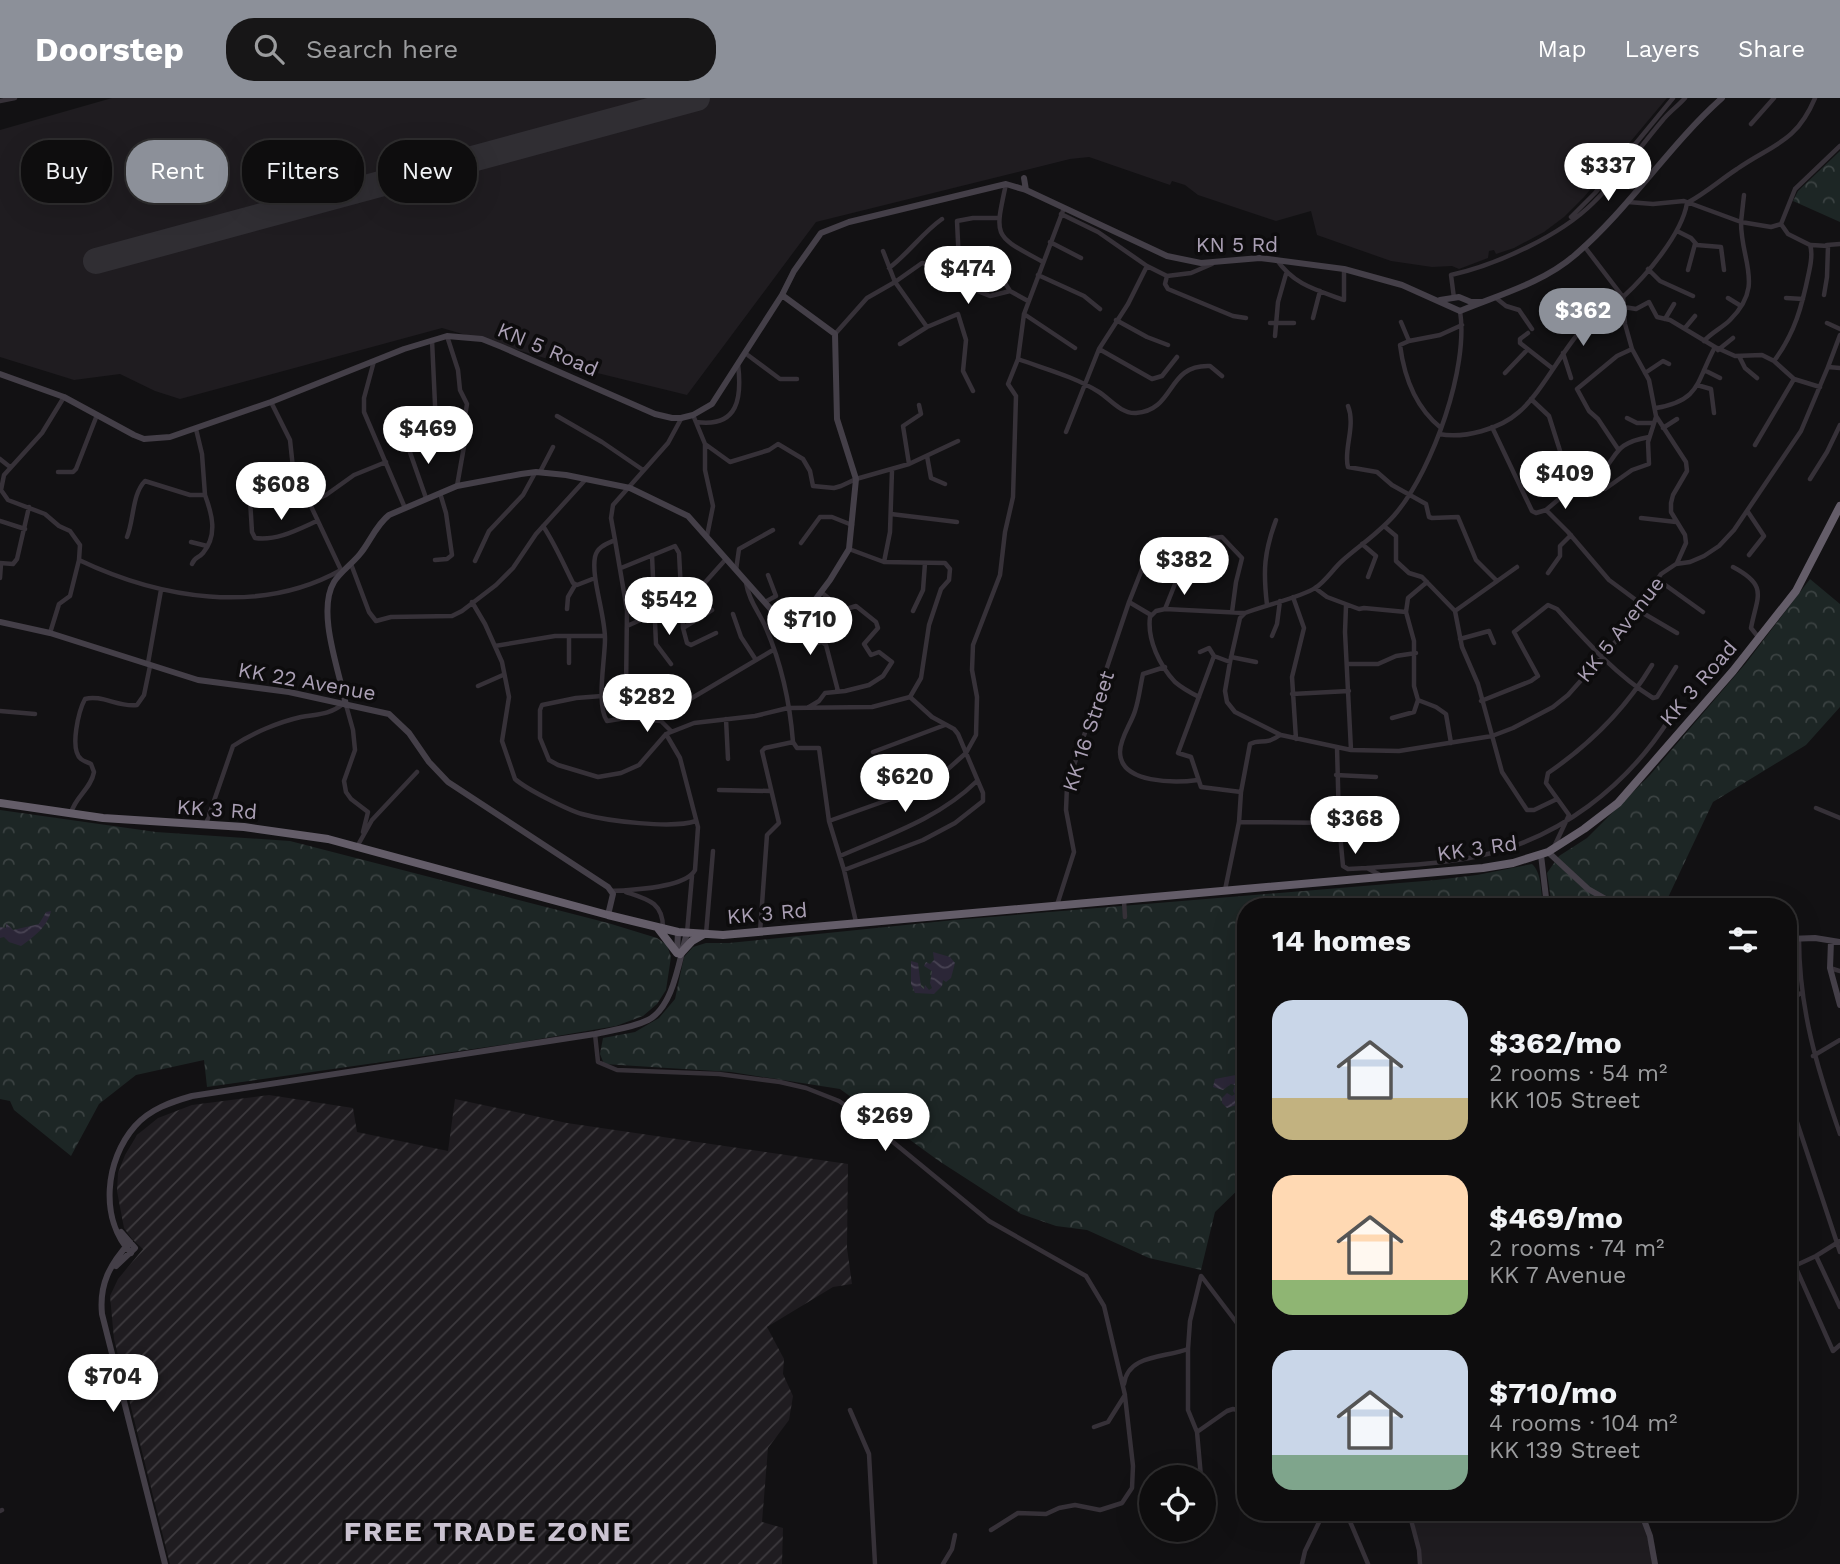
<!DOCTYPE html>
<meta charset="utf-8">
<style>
:root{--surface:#0e0d0e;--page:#171617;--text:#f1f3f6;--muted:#9b9c9e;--line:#2e2d2e;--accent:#8c9099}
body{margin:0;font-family:"Work Sans",sans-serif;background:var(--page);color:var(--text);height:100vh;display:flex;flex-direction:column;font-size:26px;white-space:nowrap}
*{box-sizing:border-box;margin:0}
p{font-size:23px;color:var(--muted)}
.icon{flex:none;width:38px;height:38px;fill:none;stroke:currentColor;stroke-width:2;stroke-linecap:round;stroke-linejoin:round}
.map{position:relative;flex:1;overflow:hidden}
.side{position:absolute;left:1237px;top:800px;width:560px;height:623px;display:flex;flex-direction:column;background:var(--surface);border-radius:28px;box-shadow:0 7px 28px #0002,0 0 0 2px var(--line)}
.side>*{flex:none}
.top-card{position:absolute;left:21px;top:42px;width:665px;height:63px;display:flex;gap:14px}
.controls{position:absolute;left:1139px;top:1367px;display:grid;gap:14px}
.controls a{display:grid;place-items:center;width:77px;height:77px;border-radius:50%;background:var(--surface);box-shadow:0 7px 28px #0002,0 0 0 2px var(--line);font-size:35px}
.price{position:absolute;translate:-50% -60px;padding:0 16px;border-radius:24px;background:#fff;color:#222;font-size:23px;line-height:46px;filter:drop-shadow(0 2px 4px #0008)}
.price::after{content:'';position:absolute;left:50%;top:42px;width:21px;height:16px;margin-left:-10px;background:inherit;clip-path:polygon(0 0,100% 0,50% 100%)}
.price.on{background:var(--accent);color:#fff}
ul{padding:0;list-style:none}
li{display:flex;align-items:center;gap:21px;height:175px;padding:0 35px}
li span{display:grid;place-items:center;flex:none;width:196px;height:140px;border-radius:21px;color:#555}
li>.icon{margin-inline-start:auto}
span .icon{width:84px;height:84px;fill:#fffc;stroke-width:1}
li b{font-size:30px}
h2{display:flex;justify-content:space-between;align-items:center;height:84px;padding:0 35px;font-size:30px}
.pill{padding:0 24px;border-radius:28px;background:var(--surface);box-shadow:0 7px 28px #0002,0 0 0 2px var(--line);font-size:24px;line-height:63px}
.pill.on{background:var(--accent);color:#fff}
header{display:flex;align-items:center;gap:42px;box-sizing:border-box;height:98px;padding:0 35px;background:var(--accent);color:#fff}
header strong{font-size:33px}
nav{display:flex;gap:38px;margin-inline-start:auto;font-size:24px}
.search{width:490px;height:63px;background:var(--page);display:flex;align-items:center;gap:18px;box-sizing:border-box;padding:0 24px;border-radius:28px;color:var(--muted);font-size:26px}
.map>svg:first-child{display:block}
.built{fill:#1f1c20}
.industrial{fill:url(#industrial-furrows)}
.park{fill:url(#park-crowns)}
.water{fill:url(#water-waves)}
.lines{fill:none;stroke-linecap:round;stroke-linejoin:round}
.runway{stroke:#302e33;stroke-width:26}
.street{stroke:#363138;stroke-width:4.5}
.secondary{stroke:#443f48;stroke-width:6}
.highway{stroke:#645d69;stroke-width:8}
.labels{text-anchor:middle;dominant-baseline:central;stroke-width:7;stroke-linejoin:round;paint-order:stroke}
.street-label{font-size:21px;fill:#aba0b5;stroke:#0d0c0d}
.district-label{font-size:28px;font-weight:bold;letter-spacing:2px;fill:#cac2d0;stroke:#0d0c0d}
</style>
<header>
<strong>Doorstep</strong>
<div class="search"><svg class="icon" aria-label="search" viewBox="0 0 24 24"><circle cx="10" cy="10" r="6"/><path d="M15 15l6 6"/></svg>Search here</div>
<nav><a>Map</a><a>Layers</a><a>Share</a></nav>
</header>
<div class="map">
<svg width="1840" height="1466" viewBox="0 0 1840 1466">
<defs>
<pattern id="industrial-furrows" width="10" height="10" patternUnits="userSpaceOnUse" patternTransform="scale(1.75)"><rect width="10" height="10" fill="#1f1c20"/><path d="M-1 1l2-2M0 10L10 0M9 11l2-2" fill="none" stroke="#3d3a3e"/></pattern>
<pattern id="park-crowns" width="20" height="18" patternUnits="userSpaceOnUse" patternTransform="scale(1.75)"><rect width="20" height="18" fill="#1d2625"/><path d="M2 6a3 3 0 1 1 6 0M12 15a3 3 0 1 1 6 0" fill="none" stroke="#3b4242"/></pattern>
<pattern id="water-waves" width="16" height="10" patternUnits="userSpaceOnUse" patternTransform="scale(1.75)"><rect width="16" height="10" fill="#2b2637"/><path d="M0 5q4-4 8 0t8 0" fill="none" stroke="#474252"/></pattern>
</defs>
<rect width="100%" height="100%" fill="#121113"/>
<path class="built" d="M112 0H1667L1584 99 1564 119 1544 134 1514 150 1496 156 1494 152 1489 153 1488 160 1459 171 1452 168 1432 169 1391 163 1317 137 1311 113 1276 123 1198 97 1185 87 1172 83 1170 87 1089 59 1070 61 816 124 687 297 589 273 442 230 180 301 155 293 120 276 74 282 0 259V32Z
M1412 1414H1638L1649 1444 1652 1466H1422Z"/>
<path class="industrial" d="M269 997 353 1010 357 1034 448 1053 455 1001 567 1025 848 1066 847 1150 852 1186 833 1189 767 1229 784 1261 783 1276 793 1298 789 1322 768 1350 762 1424 783 1430 782 1466H170L114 1241 110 1198 118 1181 143 1151 132 1141 124 1130 117 1093 118 1075 125 1057 137 1037 158 1020 192 1007Z"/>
<path class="park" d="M1840 53V124L1793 103 1798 93Z
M1810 481 1840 506V609L1806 647 1713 704 1664 808H1552L1547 775 1559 758 1587 740 1650 677 1746 565Z
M0 712 156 734 290 743 608 825 657 840 667 847 671 859 666 892 657 906 643 918 616 928 522 944 207 989 204 962 136 977 99 1006 71 1058 14 1012 10 1003 0 1001Z
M1532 766C1542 775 1541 795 1543 808H1246V1084L1215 1114 1201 1172 1149 1160 1087 1132 1056 1128 1021 1116 939 1063 840 991 731 974 604 966 600 956 603 940 635 934 659 920 675 901 684 859 693 849 706 845H729L954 822 1436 782 1477 777Z"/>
<path class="water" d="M51 813C48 828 33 840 21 848L9 844 4 839 0 840V829L6 830V825L13 832 39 826 46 814Z
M933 854 950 859 955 865 951 880 946 884 943 882 942 888 934 896 915 895 911 886V863L918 865 921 889 924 891 925 887 929 892 932 890 930 885 932 873 924 868 926 864 930 866 934 862Z
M1246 967V978L1240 986 1246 995V1004L1227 1010 1222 1005V1000L1227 995 1232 998 1235 996 1233 993 1235 987 1231 986 1223 992 1213 989 1215 981 1241 976Z"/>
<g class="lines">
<path class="runway" d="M96 163 697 0"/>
<path class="street" d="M0 3 15 0
M1751 26 1774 0
M1006 86C994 141 994 137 1043 164
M1744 97 1741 124 1771 129 1781 126
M1628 104 1653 106 1684 103 1741 124C1741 165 1765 187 1730 222 1722 230 1712 234 1704 243
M1061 116 1098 134 1147 168 1167 178 1165 186 1168 191 1233 218 1246 220
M1571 119 1595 95 1673 0
M999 120H973L957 123 960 186 990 198 1010 193 1028 203
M1677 133 1691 140 1697 147 1721 149 1724 172
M1050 144 1081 160
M1811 147 1828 148 1827 179 1824 197
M1827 147 1840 146
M1584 148 1623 199 1625 226 1632 251 1649 282 1656 318 1686 364 1687 373 1673 397 1671 405V414L1685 437 1686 445 1677 465
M883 153 895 184 927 229
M1277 162C1294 187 1317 192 1344 202V171
M889 170C909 155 922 135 942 121
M1648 171 1660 183 1693 198
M1688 172 1695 146
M1038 177 1084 198 1100 211
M995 178 1005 185 1010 193
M1167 178 1191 175 1212 166
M1454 200 1451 177C1496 167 1560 138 1593 105 1619 80 1639 50 1662 23 1669 14 1678 8 1685 0
M1496 200 1506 208 1519 212 1532 231
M1728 200 1741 208
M1786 200 1803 201
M1624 209 1636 211 1649 204 1657 219 1670 222 1715 249
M1460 213C1469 269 1433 370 1397 414 1382 433 1360 447 1342 463 1333 471 1325 484 1315 490 1302 499 1262 508 1245 515L1240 520 1230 564 1225 593 1227 604 1235 614 1281 637 1351 652 1399 653 1492 638 1513 630 1553 609 1568 597 1617 542 1661 476 1676 466 1690 464 1704 458 1719 448 1734 432 1801 333 1828 269 1840 270
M1024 216 1075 250
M1313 220 1320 193
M1665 221 1674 206
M1116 222 1147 239 1168 247
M1401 224 1409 243 1440 237 1462 227
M1270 225H1294
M1827 225 1840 231
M1685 230 1695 218
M1528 235 1520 241V245L1552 270
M835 236 867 200 895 184 922 165 927 166 950 183
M447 238 458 272 460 292 467 306 464 325 466 337 457 388
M1275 238 1278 204 1286 176
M432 242 436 328
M1409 243 1400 247C1404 278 1416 310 1441 330
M900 246 927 229 958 216 966 242 963 273 973 293
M1099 251 1152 281 1162 278 1177 259
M1718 252 1733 240
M745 255 780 281H797
M1563 255 1571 280
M1739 258 1745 270 1757 280
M1018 261C1045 271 1073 278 1099 294 1110 301 1121 316 1136 315 1176 312 1166 266 1210 268L1222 278
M374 263 364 300V314L405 410
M1774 263C1795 235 1802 208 1809 174 1811 165 1813 155 1810 147L1788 136 1781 126 1795 91 1840 48
M1828 269 1840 237
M1704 272 1720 280
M1505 275 1527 252
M1645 275 1663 263 1669 266
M1697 287 1711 291 1714 315
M64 299 42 335 4 377 1 392 8 402 45 416 59 428 70 433 80 447 79 462C159 500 259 518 341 472
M1531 301 1549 318 1561 356 1585 375 1596 380 1605 391 1632 372 1649 366 1648 344 1656 319
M271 304 290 342 293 370 341 472
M1348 308C1356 328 1343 353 1348 369L1377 374 1392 387 1426 406 1429 419 1432 420 1458 419 1476 462 1497 483
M1656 310C1701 302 1696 284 1715 249L1735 258 1762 257 1774 263 1794 281 1820 289
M693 317 705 346V372L713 408 707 438
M557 318 602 344 643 372
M1627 320 1637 325H1654
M696 324C739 330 742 299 738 266
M1492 329 1532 413 1536 415 1546 412 1568 434 1609 482 1640 505
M1663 330 1677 321
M1066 334 1099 251 1128 206 1147 168
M1439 336C1464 341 1500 331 1519 314 1539 297 1559 259 1577 237 1590 221 1607 213 1622 200 1646 178 1682 136 1687 105 1706 95 1720 82 1737 71 1773 46 1796 45 1815 0
M406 343 426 400
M705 346 730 364 769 352 778 346 803 361 810 373 813 388 834 390 841 388 856 381 909 366 958 343
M1755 347 1794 281
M1618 351 1598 321 1589 313 1577 291 1617 258 1632 251
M927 358 931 380 945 386
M0 361 10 369
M909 366 903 328 921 316 919 307
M58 374H73L76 371 97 317
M540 374 553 349
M1596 380C1620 358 1611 346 1649 339
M1810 381 1827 354 1840 327
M249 385 252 434 255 440C277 443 297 432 317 423
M309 405 326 397 354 377 386 364
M1546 412 1572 390 1585 375
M1748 414 1764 438 1749 457
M891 416 957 424
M1641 420 1676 424
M0 423 25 431
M543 428C555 446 563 465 573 485L577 487 595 480
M1384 428 1396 438V463L1409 475 1422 479 1455 513 1517 469
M127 439C134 422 132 396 145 383L190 397H205L202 356 196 331
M1211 440 1222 439 1242 460 1236 484 1232 514
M615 442 627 512 626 593
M191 444 207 448
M801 445 820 419H832L852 427
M1362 446 1376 458 1368 479
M849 451 884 464 945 465 950 471 949 482 941 491 929 527 921 580 910 599
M652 457 656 546 671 566
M435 462 447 461 452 457 446 415 440 395
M475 463 489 433 523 397 535 375
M884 464 890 434 892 372
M0 465 13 466 17 461 29 409
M192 466C195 458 198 461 203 455 218 437 212 416 205 397
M351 466 369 514 376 523 391 519 452 518 462 513 496 487 513 470 536 436 586 381
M1733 469C1769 488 1757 498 1751 530L1759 540
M621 470 675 448 679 455 683 530 687 545 691 547 716 535
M736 472 739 451 773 432
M1548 475 1560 458V448L1571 437
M0 480 1 466
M1657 481 1703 514
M1427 484 1408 500 1406 514 1414 543V588L1418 602 1436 609 1446 616 1451 645
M746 485C749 503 759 514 766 530 781 565 790 606 793 644L765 650 762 653 779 725 767 737 760 834
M1315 490 1327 499 1359 511 1364 510 1406 514
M1293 499 1304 530 1292 579 1296 641
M472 504 485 526 502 564 509 599 502 643 515 681C526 691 568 712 582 716 607 723 672 731 696 723
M765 504 776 498 768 477
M1129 504 1151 517
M1267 507C1263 473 1264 454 1276 422
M1346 508 1345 534 1351 652
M567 511 568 499 575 487
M1165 511 1179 476
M1636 511 1677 535
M913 513 923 492 925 465
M1455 513 1462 549 1478 586 1502 674 1527 712H1534L1557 701
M802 515 809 529 812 546 822 544 826 547 838 593
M733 516 741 539 756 562
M627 528 692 499 726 461
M683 530 712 512
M50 535 59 506 70 498 79 462
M1272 538 1277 526 1280 503
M569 539V565
M1460 541 1489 533 1494 545
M495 548 555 538H605
M1200 554 1209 550 1214 558 1230 564
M1214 558 1178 655 1191 659 1201 689 1241 694 1250 646C1260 640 1265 648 1280 637
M1231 559 1256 564
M148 565 161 492
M1348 566H1378L1396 558 1416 555
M1165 569 1143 576C1140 589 1139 601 1135 613 1131 626 1120 640 1120 654 1120 686 1176 685 1198 682
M478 588 503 577
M1292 596 1349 593
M602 598 576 600 542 607 540 612V640L549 662 558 667 598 679 621 675 639 667 666 636 694 625 755 618 788 610 872 609 910 599
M1199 599C1191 595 1182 590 1175 584 1160 568 1147 542 1150 519L1156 513 1165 511 1244 515
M692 600 773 552
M1481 603 1531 583 1538 578 1514 534 1548 507 1557 511C1587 544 1615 576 1653 600L1657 599 1676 569
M346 607 353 632 355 652 344 683 346 694 351 701 368 714 363 734
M809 609 819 603 825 595 845 593 869 587 883 578 892 564 879 554 871 557 864 546 878 530 876 524 856 508 843 512 821 494
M0 613 35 616
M1392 620 1414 614 1418 602
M726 621 728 661
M671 633 661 623 626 620 607 623C596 607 605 562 605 541 605 516 591 480 595 459 597 449 606 446 615 442L611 420 613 407 668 345 681 321
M793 644 797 650H819L829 723 844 772 856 824
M873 654 945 627
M1336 677 1376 679
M719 692 770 693
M1816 710 1840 720
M71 715C75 699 91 691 94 674L91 666C87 664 83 663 81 661 69 651 79 612 85 601 101 596 120 610 137 607L144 597 150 568
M829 723 913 693 948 671 966 655 976 637 977 599 972 572 973 547 1000 477 1005 434 1013 399 1016 298 1008 286 1018 261 1024 216 1064 110
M1239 724 1339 725 1337 649
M1339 725 1343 768 1348 771 1367 770 1382 778
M206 726 233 648C252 635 279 624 301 619 318 616 329 617 343 606
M358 747 372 722 417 674
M1553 751 1569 717 1546 685 1548 675C1589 647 1626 610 1652 567
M840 758C888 737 938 721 977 683
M1367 770C1404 767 1442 766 1479 758 1559 741 1627 688 1670 620
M844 772 923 742 955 725 983 703V695L958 636 954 631 932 619 910 599
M1225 792 1239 724 1241 694
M612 793C631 792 686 790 695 772L698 729 680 660 666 636
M626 794C647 801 663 804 663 830
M1124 803 1125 819
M1057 807 1074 754 1066 712 1067 688 1129 504 1146 461
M687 835 692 778
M706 836 713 753
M1799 840C1799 911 1817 970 1840 1036
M1830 870 1840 873
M1788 904 1801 895
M595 936 598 964 617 972 719 976 780 984 806 990 839 1003 865 1021 989 1123 1086 1178 1104 1208 1125 1297 1108 1324 1094 1329
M1813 958 1840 942
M1788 997 1840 1154
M1788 1152 1833 1253 1840 1247
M1816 1158 1840 1209
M1788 1171 1816 1158 1840 1143
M1202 1179 1246 1237
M1124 1286C1128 1256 1165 1260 1188 1251
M850 1312 869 1356 875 1466
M1197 1334 1227 1313 1233 1311 1246 1314
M1201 1379 1197 1334 1188 1312V1251L1190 1223 1201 1178
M1204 1389 1207 1396
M0 1413 2 1412
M1346 1414 1368 1466
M1409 1414 1419 1452 1420 1466
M991 1432 1018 1415 1046 1416 1059 1410 1075 1407 1100 1412 1122 1405 1132 1390 1133 1368 1125 1298
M943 1466 952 1451 955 1437
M1302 1466 1305 1453 1324 1414"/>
<path class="secondary" d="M1024 80 1026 92
M1440 202 1459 199 1471 204H1480
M0 276 64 299 134 337 144 341 170 339 271 304 404 251 447 238 482 241 502 249 655 316 672 320H681L693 317 712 306 782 197 794 173 821 135 849 124 1006 86 1026 92 1167 158 1201 165 1260 160 1344 171 1402 187 1460 213C1498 197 1543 185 1575 157 1630 110 1668 48 1722 0
M0 524 50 535 198 582 289 594 389 616 409 635 429 664 448 684 608 789 613 796 608 817
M346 607C340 575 316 514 334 484 340 474 352 466 360 456 370 444 376 427 389 417L457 388 521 376 536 374 566 377 630 390 688 418 776 517 792 519 809 510 830 482 849 451 856 381 837 321 835 236 782 197
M1548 754 1588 791 1618 808
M1541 757 1547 808
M1788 841 1815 840 1840 844
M1831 843 1830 870 1840 907
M677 855 678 834
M130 1144C110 1166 99 1186 102 1216L165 1466
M131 1155C99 1121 105 1062 135 1028 150 1011 171 1004 192 998L595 936C612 932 632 930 648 922 674 909 679 861 687 835
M116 1168 135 1150 121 1134
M1641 1414 1650 1438 1655 1466"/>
<path class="highway" d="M0 705 103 720 244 729 328 741 608 817 678 834 723 837 1483 770 1513 765 1548 754 1584 731 1618 705 1733 573 1796 493 1840 408
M657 829 677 855
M680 856 692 843 704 836"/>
</g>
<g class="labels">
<g class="street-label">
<text x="1237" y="146">KN 5 Rd</text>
<text transform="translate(548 251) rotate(23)">KN 5 Road</text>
<text transform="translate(1620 531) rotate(-52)">KK 5 Avenue</text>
<text transform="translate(307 583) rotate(10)">KK 22 Avenue</text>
<text transform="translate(1698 585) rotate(-49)">KK 3 Road</text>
<text transform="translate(1088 633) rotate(-72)">KK 16 Street</text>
<text transform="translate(217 711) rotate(4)">KK 3 Rd</text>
<text transform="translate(1477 750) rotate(-8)">KK 3 Rd</text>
<text transform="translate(767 815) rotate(-5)">KK 3 Rd</text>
</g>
<g class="district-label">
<text x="488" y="1433">FREE TRADE ZONE</text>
</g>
</g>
</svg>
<div class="controls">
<a><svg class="icon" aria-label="locate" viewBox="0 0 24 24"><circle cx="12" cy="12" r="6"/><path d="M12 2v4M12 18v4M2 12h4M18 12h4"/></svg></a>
</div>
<b class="price" style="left:1608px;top:105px">$337</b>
<b class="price" style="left:968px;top:208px">$474</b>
<b class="price on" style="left:1583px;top:250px">$362</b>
<b class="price" style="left:428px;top:368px">$469</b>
<b class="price" style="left:1565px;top:413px">$409</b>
<b class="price" style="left:281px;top:424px">$608</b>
<b class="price" style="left:1184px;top:499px">$382</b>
<b class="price" style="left:669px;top:539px">$542</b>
<b class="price" style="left:810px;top:559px">$710</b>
<b class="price" style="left:647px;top:636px">$282</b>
<b class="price" style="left:905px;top:716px">$620</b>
<b class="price" style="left:1355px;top:758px">$368</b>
<b class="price" style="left:885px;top:1055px">$269</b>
<b class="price" style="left:113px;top:1316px">$704</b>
<div class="top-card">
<a class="pill">Buy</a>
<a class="pill on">Rent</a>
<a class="pill">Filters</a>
<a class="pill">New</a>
</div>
<section class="side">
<h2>14 homes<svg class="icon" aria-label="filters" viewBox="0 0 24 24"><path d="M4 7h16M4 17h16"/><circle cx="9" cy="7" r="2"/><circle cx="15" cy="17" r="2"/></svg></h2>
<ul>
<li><span style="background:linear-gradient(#c9d6e8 70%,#c2b280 0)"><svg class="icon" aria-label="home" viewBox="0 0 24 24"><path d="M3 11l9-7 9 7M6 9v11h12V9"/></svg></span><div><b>$362/mo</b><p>2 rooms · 54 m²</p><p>KK 105 Street</p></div></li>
<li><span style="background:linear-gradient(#ffd9b3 75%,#8fb573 0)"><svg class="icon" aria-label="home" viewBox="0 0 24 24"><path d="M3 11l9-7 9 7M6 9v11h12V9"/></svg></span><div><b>$469/mo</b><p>2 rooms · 74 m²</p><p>KK 7 Avenue</p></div></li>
<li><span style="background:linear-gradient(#c9d6e8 75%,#7fa58c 0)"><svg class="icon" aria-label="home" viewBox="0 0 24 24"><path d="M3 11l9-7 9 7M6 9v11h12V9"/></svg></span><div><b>$710/mo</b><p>4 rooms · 104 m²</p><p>KK 139 Street</p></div></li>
</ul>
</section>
</div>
